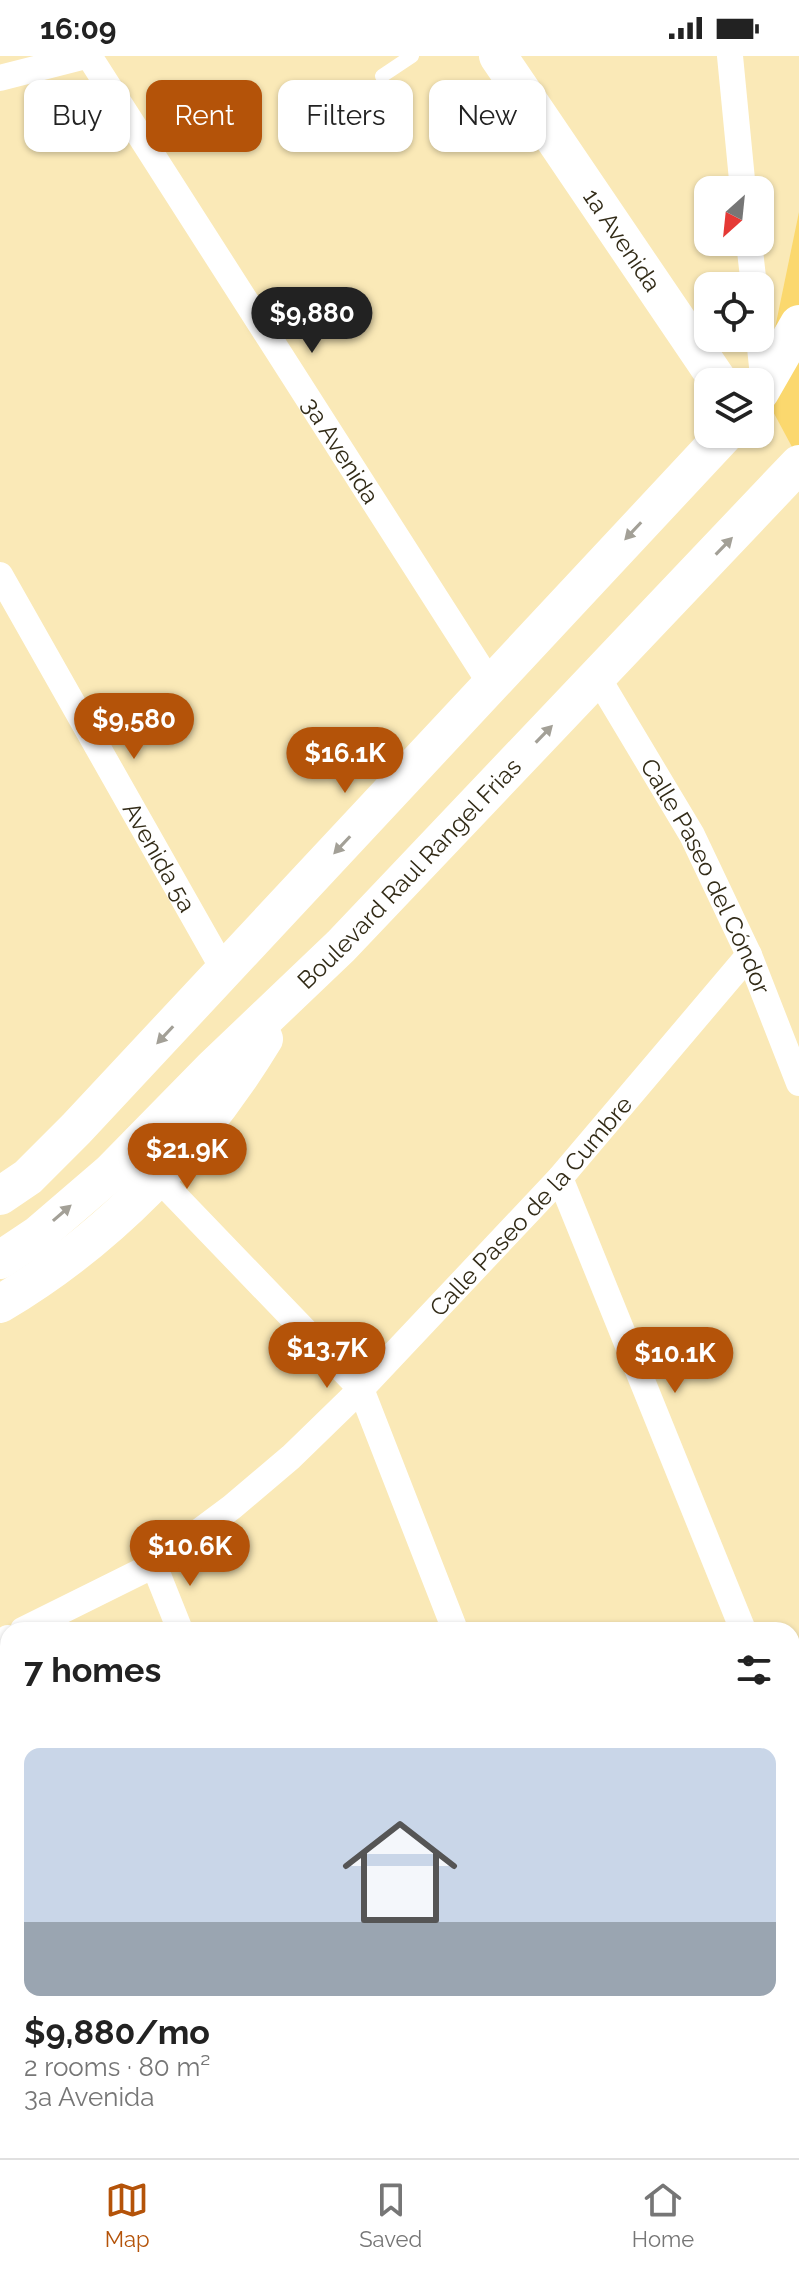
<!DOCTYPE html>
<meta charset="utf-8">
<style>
:root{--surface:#fff;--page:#f6f6f6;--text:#222;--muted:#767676;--line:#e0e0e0;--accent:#b45309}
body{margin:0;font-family:Raleway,sans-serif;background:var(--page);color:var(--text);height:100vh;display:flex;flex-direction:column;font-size:30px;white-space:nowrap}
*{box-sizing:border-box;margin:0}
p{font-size:26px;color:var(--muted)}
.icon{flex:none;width:44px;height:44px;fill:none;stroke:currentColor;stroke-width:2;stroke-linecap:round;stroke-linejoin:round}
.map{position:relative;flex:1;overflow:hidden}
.panel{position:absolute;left:0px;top:1566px;width:800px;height:536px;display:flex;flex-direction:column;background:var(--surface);border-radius:24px 24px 0 0;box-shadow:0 2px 6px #0004}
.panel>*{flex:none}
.hud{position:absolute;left:24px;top:24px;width:752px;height:72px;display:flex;gap:16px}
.needle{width:52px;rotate:207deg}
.fabs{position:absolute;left:694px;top:120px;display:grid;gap:16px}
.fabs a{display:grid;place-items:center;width:80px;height:80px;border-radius:16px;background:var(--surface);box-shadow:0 2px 6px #0004;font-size:40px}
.price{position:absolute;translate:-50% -68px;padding:0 18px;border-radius:28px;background:var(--accent);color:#fff;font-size:26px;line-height:52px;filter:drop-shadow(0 2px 4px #0008)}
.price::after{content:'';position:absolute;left:50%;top:48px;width:24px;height:18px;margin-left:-12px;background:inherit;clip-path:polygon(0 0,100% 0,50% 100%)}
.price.selected{background:#222;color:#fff}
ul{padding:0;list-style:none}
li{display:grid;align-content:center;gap:16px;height:424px;padding:0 24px}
li span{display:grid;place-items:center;height:248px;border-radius:16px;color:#555}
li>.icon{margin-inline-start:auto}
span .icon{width:144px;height:144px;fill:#fffc;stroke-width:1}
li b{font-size:34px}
h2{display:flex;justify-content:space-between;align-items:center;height:96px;padding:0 24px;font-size:34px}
.tag{padding:0 28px;border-radius:16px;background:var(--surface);box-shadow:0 2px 6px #0004;font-size:28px;line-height:72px}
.tag.selected{background:var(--accent);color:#fff}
.status{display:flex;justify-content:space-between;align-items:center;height:56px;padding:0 40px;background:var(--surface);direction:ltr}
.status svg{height:22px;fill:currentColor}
.tabs{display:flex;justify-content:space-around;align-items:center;height:112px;border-top:2px solid var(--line);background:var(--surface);font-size:22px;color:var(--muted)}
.tabs a{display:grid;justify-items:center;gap:4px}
.tabs .selected{color:var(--accent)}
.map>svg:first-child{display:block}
.green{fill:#fbd86e}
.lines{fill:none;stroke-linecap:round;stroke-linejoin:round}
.lane{stroke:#fff;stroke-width:14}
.street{stroke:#fff;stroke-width:26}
.secondary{stroke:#fff;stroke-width:38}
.oneway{fill:#a3a097}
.labels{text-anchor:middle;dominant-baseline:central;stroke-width:7;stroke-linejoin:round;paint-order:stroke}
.street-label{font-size:24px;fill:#322b17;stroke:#fff}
</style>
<div class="status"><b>16:09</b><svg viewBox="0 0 49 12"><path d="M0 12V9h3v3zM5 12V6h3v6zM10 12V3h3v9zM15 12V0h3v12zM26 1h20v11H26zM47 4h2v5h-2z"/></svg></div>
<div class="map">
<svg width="799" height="2102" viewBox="0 0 799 2102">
<rect width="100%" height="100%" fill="#fae9b7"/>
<path class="green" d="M799 156V404L762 335Z"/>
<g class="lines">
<path class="lane" d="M382 20 412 0"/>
<g class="street">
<path id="s1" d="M89 0 490 627"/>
<path d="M730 0 743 134"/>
<path d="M0 22 86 0"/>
<path d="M749 186 754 230"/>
<path d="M759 282 764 330"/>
<path id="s2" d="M0 519 225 916"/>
<path id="s3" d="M598 622 692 779 749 899 799 1027"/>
<path d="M157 1121 361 1333 455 1574"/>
<path d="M560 1122 743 1574"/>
<path d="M154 1509 180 1574"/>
<path id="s4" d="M23 1574 154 1509 232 1451 291 1401 361 1333 560 1122 749 899"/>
<path d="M0 1586 8 1582"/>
<path d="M792 1700 799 1718"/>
<path d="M0 1866 8 1886"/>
<path d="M792 2073 799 2069"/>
<path d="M92 2094 95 2102"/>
<path d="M386 2094 389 2102"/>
<path d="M658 2094 661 2102"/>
<path d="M743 2102 757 2094"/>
</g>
<g class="secondary">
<path id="s5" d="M498 0 719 326"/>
<path d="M760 336 799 268"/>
<path d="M0 1140 28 1121 76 1073 725 378"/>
<path id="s6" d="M0 1204 39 1178 110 1117 212 1013 341 890 799 408"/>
<path d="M0 1248C108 1184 199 1090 264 983"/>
</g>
</g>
<defs><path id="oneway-solid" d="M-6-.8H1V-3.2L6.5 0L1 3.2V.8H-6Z" transform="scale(2)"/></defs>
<g class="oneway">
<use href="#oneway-solid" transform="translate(633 475) rotate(133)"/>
<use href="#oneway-solid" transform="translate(724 490) rotate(-46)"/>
<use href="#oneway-solid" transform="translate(544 678) rotate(-46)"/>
<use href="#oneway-solid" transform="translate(342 789) rotate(133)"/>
<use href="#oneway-solid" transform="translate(165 979) rotate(133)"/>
<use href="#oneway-solid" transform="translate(62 1157) rotate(-41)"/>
</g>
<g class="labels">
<g class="street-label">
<text stroke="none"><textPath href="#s5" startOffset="222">1a Avenida</textPath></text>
<text stroke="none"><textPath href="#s1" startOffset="468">3a Avenida</textPath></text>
<text stroke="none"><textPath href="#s2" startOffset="324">Avenida 5a</textPath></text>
<text stroke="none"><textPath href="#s6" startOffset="564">Boulevard Raul Rangel Frias</textPath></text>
<text stroke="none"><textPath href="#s3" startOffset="226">Calle Paseo del Cóndor</textPath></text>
<text stroke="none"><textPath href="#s4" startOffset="668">Calle Paseo de la Cumbre</textPath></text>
</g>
</g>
</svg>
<div class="fabs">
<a><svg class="needle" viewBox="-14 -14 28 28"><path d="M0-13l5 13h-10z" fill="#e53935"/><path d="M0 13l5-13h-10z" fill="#767676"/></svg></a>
<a><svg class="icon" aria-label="locate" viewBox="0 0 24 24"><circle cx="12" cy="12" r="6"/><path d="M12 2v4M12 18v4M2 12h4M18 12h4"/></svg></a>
<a><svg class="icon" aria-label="layers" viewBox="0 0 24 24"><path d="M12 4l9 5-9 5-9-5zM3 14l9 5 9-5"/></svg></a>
</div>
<b class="price selected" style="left:312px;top:299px">$9,880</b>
<b class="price" style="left:134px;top:705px">$9,580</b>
<b class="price" style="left:345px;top:739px">$16.1K</b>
<b class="price" style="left:187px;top:1135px">$21.9K</b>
<b class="price" style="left:327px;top:1334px">$13.7K</b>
<b class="price" style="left:675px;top:1339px">$10.1K</b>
<b class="price" style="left:190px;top:1532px">$10.6K</b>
<div class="hud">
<a class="tag">Buy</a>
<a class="tag selected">Rent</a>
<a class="tag">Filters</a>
<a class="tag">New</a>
</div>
<section class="panel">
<h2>7 homes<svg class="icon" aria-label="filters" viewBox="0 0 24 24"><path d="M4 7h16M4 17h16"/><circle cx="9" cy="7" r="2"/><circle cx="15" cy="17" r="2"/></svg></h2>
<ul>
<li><span style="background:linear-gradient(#c9d6e8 70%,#9aa5b1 0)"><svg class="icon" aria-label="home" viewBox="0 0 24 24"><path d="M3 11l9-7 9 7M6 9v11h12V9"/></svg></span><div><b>$9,880/mo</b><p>2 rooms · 80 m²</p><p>3a Avenida</p></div></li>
</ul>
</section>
</div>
<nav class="tabs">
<a class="selected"><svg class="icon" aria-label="map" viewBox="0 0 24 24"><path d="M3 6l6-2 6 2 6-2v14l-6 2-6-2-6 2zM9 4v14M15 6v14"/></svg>Map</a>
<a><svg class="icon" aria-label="saved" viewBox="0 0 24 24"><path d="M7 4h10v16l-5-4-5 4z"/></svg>Saved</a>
<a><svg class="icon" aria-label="home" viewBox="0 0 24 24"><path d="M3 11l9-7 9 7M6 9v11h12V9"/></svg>Home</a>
</nav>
